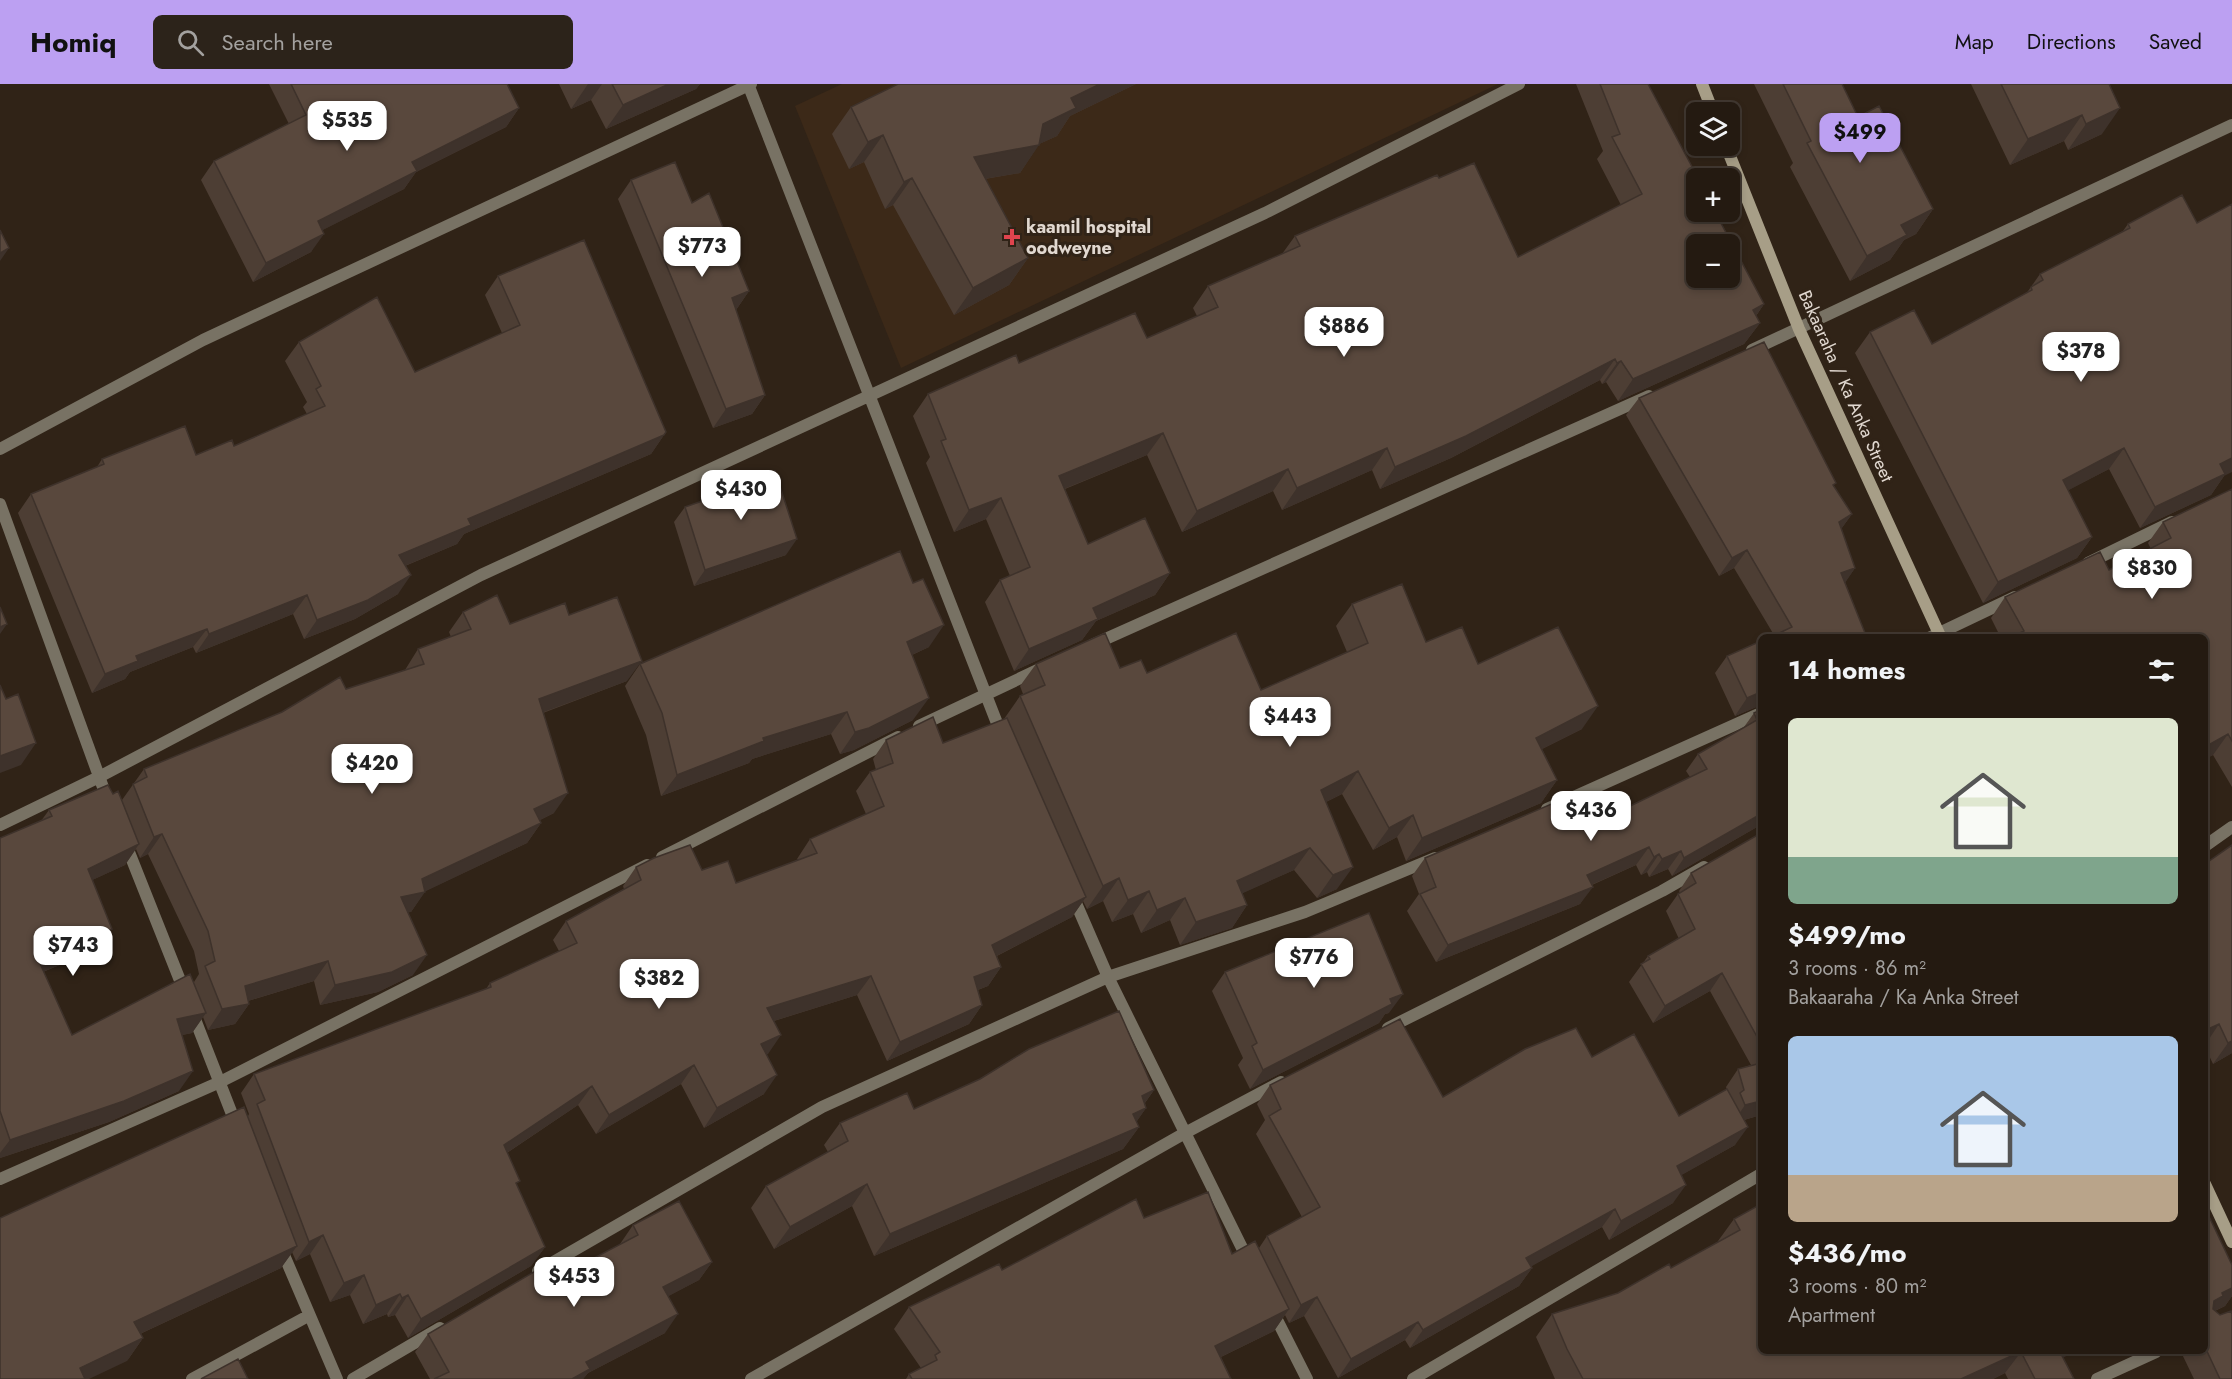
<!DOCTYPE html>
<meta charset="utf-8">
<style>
:root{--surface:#241a11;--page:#2c231a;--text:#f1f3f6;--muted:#a3a19f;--line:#413831;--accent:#bca0f2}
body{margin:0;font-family:Jost,sans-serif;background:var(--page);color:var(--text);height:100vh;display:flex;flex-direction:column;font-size:22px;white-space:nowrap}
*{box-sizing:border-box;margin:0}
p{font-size:20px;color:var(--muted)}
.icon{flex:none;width:33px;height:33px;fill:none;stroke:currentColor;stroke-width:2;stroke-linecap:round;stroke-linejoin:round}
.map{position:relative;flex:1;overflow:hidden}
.panel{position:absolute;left:1758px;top:550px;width:450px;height:720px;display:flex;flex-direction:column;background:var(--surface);border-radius:9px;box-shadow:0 3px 9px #0003,0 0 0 2px var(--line)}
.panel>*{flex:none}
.controls{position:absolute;left:1686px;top:18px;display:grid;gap:12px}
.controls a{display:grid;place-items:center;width:54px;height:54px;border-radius:9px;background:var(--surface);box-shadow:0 3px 9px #0003,0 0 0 2px var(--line);font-size:30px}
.price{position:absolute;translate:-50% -51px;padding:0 14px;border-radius:12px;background:#fff;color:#222;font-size:20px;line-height:39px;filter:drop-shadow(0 2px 3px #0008)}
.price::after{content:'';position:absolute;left:50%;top:36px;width:18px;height:14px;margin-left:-9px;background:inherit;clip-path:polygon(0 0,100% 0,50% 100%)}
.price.current{background:var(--accent);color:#111}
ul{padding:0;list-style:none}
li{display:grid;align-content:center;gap:12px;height:318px;padding:0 30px}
li span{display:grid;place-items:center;height:186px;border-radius:9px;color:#555}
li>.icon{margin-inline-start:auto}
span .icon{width:108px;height:108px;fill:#fffc;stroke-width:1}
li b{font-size:26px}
h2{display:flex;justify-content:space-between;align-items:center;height:72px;padding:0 30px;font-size:26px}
header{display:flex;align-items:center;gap:36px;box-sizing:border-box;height:84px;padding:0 30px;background:var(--accent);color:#111}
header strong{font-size:28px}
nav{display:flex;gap:33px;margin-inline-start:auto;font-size:21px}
.search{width:420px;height:54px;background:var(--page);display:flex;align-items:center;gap:15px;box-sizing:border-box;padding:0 21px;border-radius:9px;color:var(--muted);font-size:22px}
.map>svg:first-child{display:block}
.built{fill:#3c2918}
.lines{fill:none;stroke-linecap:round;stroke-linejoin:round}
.street{stroke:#787264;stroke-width:12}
.secondary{stroke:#a79e87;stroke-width:12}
.wall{fill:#4d3e34;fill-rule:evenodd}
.shaded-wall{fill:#3e322b}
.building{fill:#59483d;stroke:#3e322b;stroke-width:1.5;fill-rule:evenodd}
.health-dot{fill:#e0444e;stroke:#302317;stroke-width:2}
.labels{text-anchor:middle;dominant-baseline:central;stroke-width:6;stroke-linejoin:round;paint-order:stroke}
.poi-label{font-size:18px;font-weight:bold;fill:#e1d8d0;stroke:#302317;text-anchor:start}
.street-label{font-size:18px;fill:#e1d8d0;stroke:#302317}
</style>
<header>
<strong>Homiq</strong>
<div class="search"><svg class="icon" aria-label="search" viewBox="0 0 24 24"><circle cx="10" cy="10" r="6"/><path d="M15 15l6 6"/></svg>Search here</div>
<nav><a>Map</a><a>Directions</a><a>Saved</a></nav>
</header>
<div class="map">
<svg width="2232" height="1295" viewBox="0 0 2232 1295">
<rect width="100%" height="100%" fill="#302317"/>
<path class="built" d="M842 0H1498L901 284 795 22Z"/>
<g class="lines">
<path class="street" d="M748 0 1002 652
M1752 266 2232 41
M0 365 203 256 751 0
M0 420 108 717
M2088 479 2172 438
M1929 554 2015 513
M1092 561 1649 312
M919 642 1044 583
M1547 725 1761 629
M0 741 99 693 481 491 1265 129 1519 0
M125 758 185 909
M2205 762 2232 743
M662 773 898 653
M1072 810 1108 893 1249 1178
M191 925 237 1043
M1388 944 1662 807 1704 783
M0 1095 220 998 647 781
M281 1164 337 1295
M538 1187 822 1023 1108 893 1305 828 1435 774
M1272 1226 1307 1295
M192 1295 308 1232
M353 1295 440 1244
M751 1295 1185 1049 1281 998
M1413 1295 1761 1090
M2097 1295 2156 1268"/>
<path class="secondary" d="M1702 0 1713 28
M1726 62 1799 245 1941 554
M2205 1100 2232 1158"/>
</g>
<path class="wall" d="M269 0H507L519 24 506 43 416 88 404 105 322 146 311 168 253 198 201 96 214 77 289 40Z
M559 0H700L696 5 606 45 591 16 571 25Z
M898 0H1136L1070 32 1057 52 1039 60 1020 89 985 95 1028 174 1009 201 954 231 893 121 885 125 864 78 849 85 832 50 851 23Z
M1576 0H1648L1764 220 1756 232 1760 239 1744 260 1618 317 1606 298 1602 300 1600 296 1451 374 1380 405 1372 386 1282 426 1273 407 1182 448 1147 371 1065 405 1088 460 1170 489 1155 511 1096 537 1082 556 1014 587 985 518 1000 496 1010 492 986 435 954 448 926 379 930 373 913 332 928 310 1019 279 1147 254 1197 232 1193 224 1208 202 1282 170 1295 152 1439 94 1518 173 1621 121 1597 75 1603 67Z
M1754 0H1842L1858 33 1933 125 1916 150 1904 156 1890 176 1850 197 1790 83 1793 79Z
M1971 0H2109L2102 50 2068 66 2064 57 2010 81Z
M631 96 692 119 749 207 736 226 765 311 752 330 713 344 618 115Z
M2182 111 2224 392 2211 411 2140 444 2109 385 2068 406 2092 453 2077 474 1983 519 1855 269 1870 248 1932 260 2026 210 2040 190 2123 147 2128 140Z
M498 192 666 348 651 370 464 450 457 460 405 482 398 510 355 535 304 555 293 530 196 569 193 563 130 588 125 595 92 609 18 429 31 410 97 383 102 375 196 371 234 362 307 330 303 323 307 318 285 277 299 258 415 288 502 249 485 211Z
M1639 314 1834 402 1852 430 1841 445 1855 484 1845 498 1867 554 1774 551 1734 484 1719 492 1626 331Z
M726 402 786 471 694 502 674 438 685 423 720 411Z
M2232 405V703L2213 671 2205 675V554H2001L1991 534 2005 513 2109 486 2151 465 2148 459 2163 438Z
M1352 520 1426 558 1478 580 1582 645 1542 665 1557 696 1541 719 1406 777 1397 753 1373 766 1342 710 1326 718 1337 805 1317 814 1294 786 1242 809 1247 821 1232 844 1180 861 1170 836 1141 849 1133 830 1112 838 1103 817 1087 825 1083 817 1072 833 997 872 1001 883 988 902 978 906 982 921 969 940 887 977 857 911 774 937 768 970H766L764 1010 704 1044 681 1000 596 1050 578 1021 507 1069 517 1102 545 1163 531 1182 408 1254 395 1231 388 1233 387 1230 363 1240 350 1211 330 1218 310 1170 296 1177 292 1168 281 1184 140 1250 143 1254 127 1277 249 1030 241 1009 254 990 486 905 490 899 559 867 553 856 566 837 624 805 623 802 636 783 702 786 736 799 798 776 797 775 810 755 866 730 856 707 870 688 876 686 873 675 886 656 943 659 1004 635 1020 612 1023 610 1020 602 1036 580 1120 584 1261 606 1347 568 1336 542Z
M463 528 510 540 569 531 627 597 543 629 554 729 540 736 541 739 527 759 425 807 411 828H408L413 891 378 908 320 921 314 897 248 917 249 920 235 940 208 946 203 933 192 949 182 951 179 1007 109 1038 0 1074V754L41 737 49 726 113 710 122 716 144 685 346 605 405 586 418 565 451 553 449 548ZM136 765 140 774 148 770 194 867 199 890 194 898 72 951 43 888 98 865 112 845 92 796 125 781Z
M929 563 912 571 913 636 854 666 840 670 831 650 752 675 749 679 661 712 646 651 625 602 640 580Z
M1727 572 1761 621 1735 632 1715 589Z
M1761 626V743H1757L1672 792 1668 785 1649 793 1647 788 1641 791 1636 781 1592 801 1580 820 1436 878 1407 827 1419 810 1412 792 1425 774 1574 744 1624 725 1690 693 1686 687 1698 670 1744 643 1754 629Z
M1761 749V1031L1744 1036 1735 1061 1681 1091 1673 1119 1609 1156 1602 1143 1531 1182 1532 1184 1519 1202 1410 1264 1405 1256 1338 1294 1304 1232 1289 1239 1285 1231 1274 1247 1221 1273 1231 1295H906L909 1290 921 1284 894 1245 909 1223 1002 1186 1144 1134 1232 1170 1259 1164 1267 1152 1302 1133 1256 1050 1265 1036 1257 1020 1270 1001 1443 1013 1592 973 1679 1032 1727 1006 1726 1003 1738 985 1751 981 1710 907 1653 939 1629 898 1648 872 1679 855 1666 827 1678 810 1680 809 1679 807 1691 789Z
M2205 780 2232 969 2213 980 2205 963Z
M1225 888 1389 929 1385 930 1379 939 1250 1005 1238 981 1243 974 1212 907Z
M1154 1006 1145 1019 1146 1024 1136 1038 1139 1043 1123 1065 874 1172 852 1122 774 1165 751 1124 766 1102 828 1068 824 1061 840 1039 914 1025Z
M1761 1120V1268H2076L2063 1273 2074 1295H2008L2005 1289 1993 1295H1555L1536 1253 1552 1230 1618 1209 1671 1184 1719 1158 1718 1157 1734 1135Z
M2205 1124 2232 1181V1212L2225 1222 2215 1227 2220 1231 2232 1295H2194L2181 1268H2205Z
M633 1141 712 1178 699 1196 668 1212 665 1249 588 1289 583 1295H430L415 1268 428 1250 558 1193 620 1161V1160Z"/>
<path class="shaded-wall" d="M588 0H602L591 16 571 25Z
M669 0H700L696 5 606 45 623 21Z
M1100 0H1136L1070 32 1057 52 1035 62 1039 61 1020 89 954 100 974 73 1043 40 1071 14Z
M519 24 506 43 416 88 404 105 305 155 318 137 412 78Z
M2120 24 2102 50 2068 66 2086 40Z
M2082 31 2064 57 2010 81 2028 55Z
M883 51 864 78 849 85 868 58Z
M912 94 893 121 885 125 904 98Z
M1933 125 1916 150 1904 156 1890 176 1850 197 1867 172 1901 141Z
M324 150 311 168 253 198 266 179Z
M9 164 0 177V169Z
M1028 174 1009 201 954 231 973 204Z
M749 207 736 226 732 214Z
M1764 220 1749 242 1753 226Z
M1760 239 1744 260 1618 317 1633 295Z
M1615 275 1600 296 1451 374 1380 405 1395 383Z
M1621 277 1606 298 1602 300 1617 279Z
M765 311 752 330 713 344 726 325Z
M1163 349 1147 371 1044 413 1059 392Z
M664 351 651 370 464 450 457 460 385 490 399 471 468 435Z
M1387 364 1372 386 1282 426 1297 404Z
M2124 364 2109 385 2048 417 2063 396Z
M2232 374V388L2224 392 2211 411 2140 444 2155 423 2220 380Z
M1288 385 1273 407 1182 448 1197 427Z
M1001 414 986 435 954 448 969 426Z
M1852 430 1839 448V438Z
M2092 453 2077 474 1983 519 1998 498Z
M797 455 786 471 694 502 705 486Z
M1747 466 1734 484 1719 492 1732 474Z
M1855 484 1843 502 1841 489Z
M1170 489 1155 511 1096 537 1082 556 1014 587 1029 565 1093 524Z
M411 491 398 510 355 535 304 555 317 536Z
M307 511 293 530 196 569 209 550Z
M7 540 0 550V543Z
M944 541 929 563 892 580 907 558Z
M207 545 193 563 130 588 125 595 92 609 105 590 136 572Z
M642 577 627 597 525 635 539 615Z
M1761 608V621L1735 632 1747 614Z
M929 614 913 636 854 666 840 670 855 648Z
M1598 622 1582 645 1520 676 1536 654Z
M847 628 831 650 752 675 749 679 661 712 677 691 763 654Z
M2228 650 2213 671 2205 675V663Z
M36 659 21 681 0 689V672Z
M1358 687 1342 710 1305 728 1321 706Z
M1557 696 1541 719 1406 777 1422 754Z
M568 709 554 729 520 746 534 725Z
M1761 730V743H1757L1672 792 1684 774Z
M1413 731 1397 753 1373 766 1389 744Z
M541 739 527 759 424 808H425L411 828 387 833 401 813 422 795Z
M162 750 148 770 140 774 154 753Z
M139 760 125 781 73 805 88 785Z
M1649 763 1636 781 1575 808 1587 791Z
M1310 764 1294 786 1221 819 1237 797Z
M1681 767 1668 785 1649 793 1662 775Z
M1659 770 1647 788 1641 791 1654 773Z
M1353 783 1337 805 1317 814 1333 791Z
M1119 794 1103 817 1087 825 1103 802Z
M1593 803 1580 820 1436 878 1448 861Z
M1149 807 1133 830 1112 838 1128 816Z
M1086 813 1072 833 979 881 992 861Z
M1185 814 1170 836 1141 849 1157 826Z
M1247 821 1232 844 1180 861 1196 838Z
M112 845 98 865 23 896 38 875Z
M427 871 413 891 378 908 320 921 335 901Z
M328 877 314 897 231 922 245 902Z
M1001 883 988 902 961 912 974 893Z
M1722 889 1710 907 1653 939 1665 922Z
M871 892 857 911 754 943 767 924Z
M1403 910 1389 929 1385 930 1379 939 1250 1005 1263 986 1390 915Z
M249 920 235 940 208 946 222 925Z
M982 921 969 940 887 977 900 958Z
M206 929 192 949 163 955 177 935Z
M2219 940 2205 961V947Z
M781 951 768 970 748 980 761 960Z
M2232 957V969L2213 980 2228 959Z
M694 981 681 1000 596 1050 609 1031Z
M193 987 179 1007 109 1038 0 1074V1069L10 1056Z
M777 991 764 1010 704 1044 717 1024Z
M592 1002 578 1021 490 1080 504 1061Z
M1154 1006 1139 1027 1146 1024 1131 1046 1117 1052 1142 1012Z
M1761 1017V1031L1733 1039 1745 1021Z
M1139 1043 1123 1065 874 1172 890 1150Z
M1748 1043 1735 1061 1664 1101 1677 1082Z
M867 1100 852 1122 774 1165 790 1143Z
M1686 1101 1673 1119 1609 1156 1621 1137Z
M1615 1125 1602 1143 1514 1192 1526 1174Z
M323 1151 310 1170 296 1177 309 1158Z
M297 1162 281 1184 118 1260 134 1238Z
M545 1163 531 1182 408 1254 421 1235Z
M712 1178 699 1196 650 1222 663 1203Z
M1532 1184 1519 1202 1410 1264 1423 1246Z
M364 1191 350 1211 330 1218 344 1199Z
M2232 1204V1212L2225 1222 2212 1228 2214 1217 2222 1209Z
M400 1210 387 1230 363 1240 376 1221Z
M408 1211 395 1231 388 1233 402 1214Z
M1317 1213 1304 1232 1289 1239 1301 1221Z
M1289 1225 1274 1247 1200 1283 1215 1262Z
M678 1230 665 1249 588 1289 583 1295H572L586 1278Z
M1418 1238 1405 1256 1338 1294 1351 1275Z
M143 1254 127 1277 89 1295H72L80 1284Z
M2021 1268 2005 1289 1993 1295H1961Z
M2051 1268H2076L2040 1283Z"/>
<path class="building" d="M291 0H507L519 24 412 78 417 87 318 137 324 150 266 179 214 77 306 31Z
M612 0H669L623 21Z
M898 0H1100L1071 14 1076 24 1043 40 1039 61 974 73 1028 174 973 204 912 94 904 98 883 51 868 58 851 23Z
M1600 0H1648L1698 94H1696V128H1715L1764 220 1753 226 1760 239 1633 295 1621 277 1617 279 1615 275 1466 352 1395 383 1387 364 1297 404 1288 385 1197 427 1163 349 1059 392 1088 460 1145 434 1170 489 1093 524 1098 535 1029 565 1000 496 1030 483 1001 414 969 426 941 357 946 355 928 310 1016 271 1019 279 1135 229 1147 254 1218 223 1208 202 1300 162 1295 152 1437 91 1439 94 1474 79 1518 173 1642 110 1612 53 1620 50ZM1696 160H1730V194H1696Z
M1783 0H1842L1858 33 1879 22 1933 125 1901 141 1907 151 1867 172 1807 59 1811 57Z
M2001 0H2109L2120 24 2086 40 2082 31 2028 55Z
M675 78 692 119 709 109 749 207 732 214 765 311 726 325 631 96Z
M2182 111 2197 139 2232 120V374L2220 380 2225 390 2155 423 2124 364 2063 396 2092 453 1998 498 1870 248 1914 226 1932 260 2032 206 2031 203 2043 196 2040 190 2130 144 2128 140Z
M0 146 9 164 0 169Z
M584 156 666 348 664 351 468 435 471 441 399 471 411 491 368 516 317 536 307 511 209 550 207 545 136 572 138 577 105 590 31 410 104 380 102 375 185 342 196 371 232 356 234 362 325 322 316 305 321 302 299 258 377 213 415 288 520 241 498 192Z
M1764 258 1836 399 1833 401 1852 430 1839 438 1855 484 1841 489 1867 554H1769L1792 543 1747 466 1732 474 1639 314Z
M775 387 797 455 705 486 685 423 728 408 726 402Z
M2232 405V657L2228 650 2205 663V554H2014L2013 552 2024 547 2005 513 2100 468 2109 486 2171 454 2163 438Z
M900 467 913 499 923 495 944 541 907 558 929 614 869 644 855 648 847 628 763 654 764 657 677 691 662 629 640 580Z
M1402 500 1426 558 1462 543 1478 580 1558 543 1598 622 1536 654 1557 696 1422 754 1413 731 1389 744 1358 687 1321 706 1353 783 1333 791 1310 764 1237 797 1247 821 1196 838 1185 814 1157 826 1149 807 1128 816 1119 794 1103 802 1020 612 1045 601 1036 580 1105 549 1120 584 1141 576 1147 589 1236 549 1261 606 1368 559 1352 520Z
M497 511 510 540 565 519 569 531 617 513 642 577 539 615 568 709 534 725 541 739 422 795 425 808 401 813 427 871 392 888 335 901 328 877 245 902 249 920 222 925 205 882 215 877 208 847 162 750 154 753 133 700 147 693 144 685 282 628 340 593 346 605 424 580 418 565 471 545 463 528Z
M0 523 7 540 0 543Z
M1761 557V608L1747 614 1727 572Z
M0 601 6 615 18 610 36 659 0 672Z
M1761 626V730L1684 774 1681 767 1662 775 1659 770 1654 773 1649 763 1587 791 1593 803 1448 861 1420 810 1436 803 1425 774 1561 716 1574 744 1622 722 1624 725 1707 685 1698 670 1757 636 1754 629Z
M933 633 943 659 1007 634 1086 813 992 861 1001 883 974 893 982 921 900 958 871 892 767 924 781 951 761 960 777 991 717 1024 694 981 609 1031 592 1002 504 1061 520 1097 516 1099 545 1163 421 1235 408 1211 402 1214 400 1210 376 1221 364 1191 344 1199 323 1151 309 1158 257 1020 265 1016 254 990 491 903 490 899 577 859 566 837 641 796 636 783 654 774 690 761 702 786 728 777 736 799 817 769 810 755 884 722 870 688 893 679 886 656Z
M108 701 113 710 118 707 139 760 88 785 112 845 38 875 72 951 190 890 206 929 177 935 193 987 124 1017 10 1056 0 1027V754L52 732 49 726Z
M1761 749V960L1722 889 1665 922 1641 880 1650 875 1648 872 1695 845 1678 810 1696 799 1691 789Z
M2232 761V957L2228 959 2219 940 2206 946 2205 944V780Z
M1369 829 1403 910 1390 915 1392 920 1263 986 1252 962 1257 959 1225 888Z
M1119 927 1154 1006 1142 1012 1146 1024 1133 1030 1139 1043 890 1150 867 1100 790 1143 766 1102 848 1057 840 1039 907 1009 914 1025 980 995 1029 965Z
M1400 935 1443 1013 1525 965 1576 944 1592 973 1634 950 1679 1032 1727 1005 1748 1043 1677 1082 1686 1101 1621 1137 1615 1125 1526 1174 1532 1184 1423 1246 1418 1238 1351 1275 1317 1213 1301 1221 1267 1152 1320 1123 1269 1032 1281 1025 1270 1001Z
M1761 979V1017L1745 1021 1740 1009 1744 1006 1738 985Z
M244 1023 297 1162 134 1238 143 1254 80 1284 85 1295H0V1134Z
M1208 1108 1232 1170 1255 1157 1289 1225 1215 1262 1231 1295H912L909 1290 937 1276 935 1271 940 1268 909 1223 999 1180 1002 1186 1136 1115 1144 1134Z
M679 1117 712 1178 663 1203 678 1230 586 1278 590 1285 572 1295H434L449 1288 428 1250 551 1178 558 1193 638 1151 633 1141Z
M1761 1120V1268H2020L1961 1295H1583L1567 1265 1552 1230 1618 1209 1669 1180 1671 1184 1740 1146 1734 1135Z
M2205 1124 2232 1181V1204L2222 1209 2223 1212 2214 1217 2213 1225 2220 1231 2231 1227 2232 1230V1295H2220L2205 1263Z
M2021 1268H2060L2074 1295H2035Z
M238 1275 248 1295H201Z"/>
<path class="health-dot" d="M1009 144h6v6h6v6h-6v6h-6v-6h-6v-6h6z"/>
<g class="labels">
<g class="poi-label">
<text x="1026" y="143">kaamil hospital<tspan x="1026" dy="21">oodweyne</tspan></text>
</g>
<g class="street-label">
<text transform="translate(1846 302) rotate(66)">Bakaaraha / Ka Anka Street</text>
</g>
</g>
</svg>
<div class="controls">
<a><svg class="icon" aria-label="layers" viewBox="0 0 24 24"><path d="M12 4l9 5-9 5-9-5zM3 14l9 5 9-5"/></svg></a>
<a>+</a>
<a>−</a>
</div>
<b class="price" style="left:347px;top:68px">$535</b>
<b class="price current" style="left:1860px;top:80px">$499</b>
<b class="price" style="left:702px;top:194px">$773</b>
<b class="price" style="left:1344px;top:274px">$886</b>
<b class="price" style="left:2081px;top:299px">$378</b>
<b class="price" style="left:741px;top:437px">$430</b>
<b class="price" style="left:2152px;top:516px">$830</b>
<b class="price" style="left:1290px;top:664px">$443</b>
<b class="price" style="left:372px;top:711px">$420</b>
<b class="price" style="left:1591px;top:758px">$436</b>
<b class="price" style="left:73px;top:893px">$743</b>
<b class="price" style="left:1314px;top:905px">$776</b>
<b class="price" style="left:659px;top:926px">$382</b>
<b class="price" style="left:574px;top:1224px">$453</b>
<section class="panel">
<h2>14 homes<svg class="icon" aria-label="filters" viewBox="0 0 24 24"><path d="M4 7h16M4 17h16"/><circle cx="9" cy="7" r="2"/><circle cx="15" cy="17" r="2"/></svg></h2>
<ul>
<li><span style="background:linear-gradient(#dfe7d0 75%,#7fa58c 0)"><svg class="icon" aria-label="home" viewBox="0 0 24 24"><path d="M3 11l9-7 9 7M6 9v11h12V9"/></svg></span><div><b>$499/mo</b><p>3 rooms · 86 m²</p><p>Bakaaraha / Ka Anka Street</p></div></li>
<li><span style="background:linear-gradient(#a9c7e8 75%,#b9a48a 0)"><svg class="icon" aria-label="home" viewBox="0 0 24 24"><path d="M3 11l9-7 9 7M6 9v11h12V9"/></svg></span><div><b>$436/mo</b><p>3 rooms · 80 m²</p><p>Apartment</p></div></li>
</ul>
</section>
</div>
